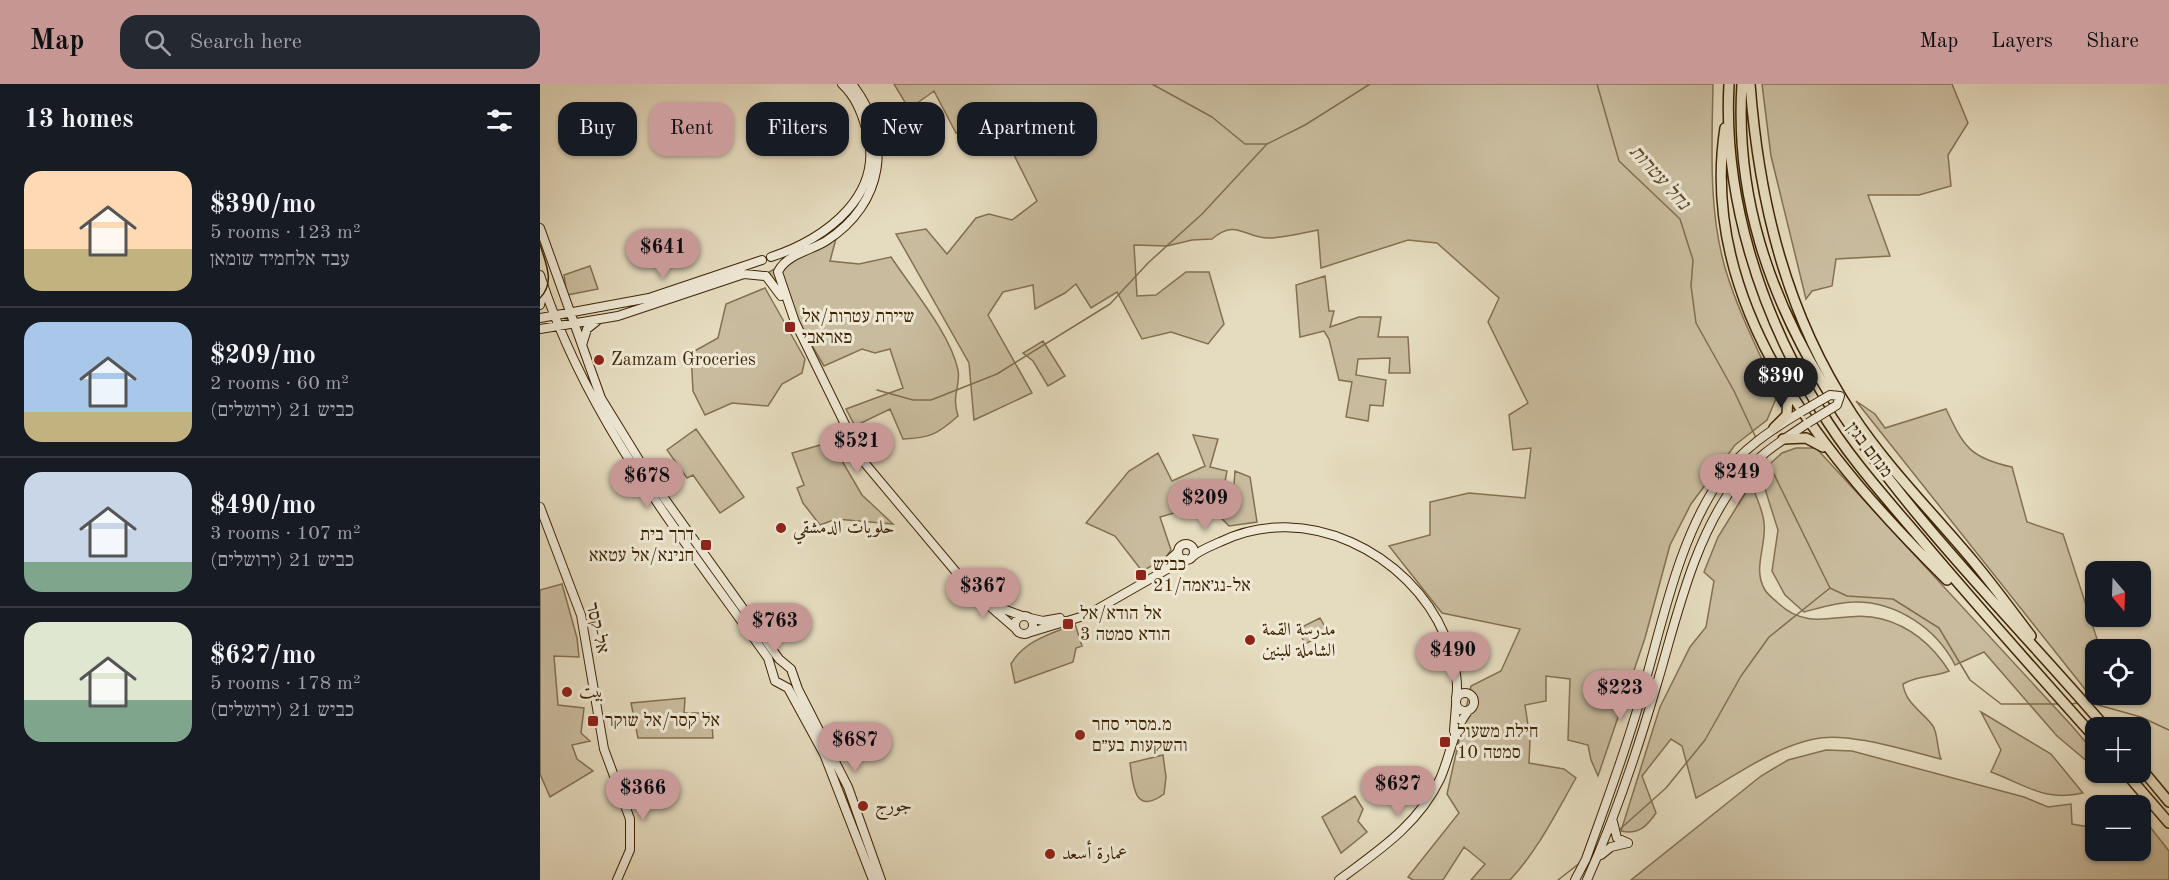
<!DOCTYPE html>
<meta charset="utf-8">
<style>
:root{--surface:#171b24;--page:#242831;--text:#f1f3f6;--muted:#9ea1a6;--line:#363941;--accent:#c59692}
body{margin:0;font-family:"Old Standard TT",Amiri,"Frank Ruhl Libre",serif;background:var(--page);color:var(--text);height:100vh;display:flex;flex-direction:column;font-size:22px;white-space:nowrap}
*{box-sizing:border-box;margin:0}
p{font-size:20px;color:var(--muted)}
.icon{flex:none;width:33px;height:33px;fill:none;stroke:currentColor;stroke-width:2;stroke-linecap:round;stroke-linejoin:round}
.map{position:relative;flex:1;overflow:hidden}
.drawer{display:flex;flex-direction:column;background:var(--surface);width:540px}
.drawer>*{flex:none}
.banner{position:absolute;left:18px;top:18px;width:570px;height:54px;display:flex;gap:12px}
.needle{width:39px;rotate:161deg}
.tools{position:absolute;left:1545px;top:477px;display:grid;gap:12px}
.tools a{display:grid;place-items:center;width:66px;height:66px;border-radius:12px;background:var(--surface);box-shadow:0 2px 4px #0004;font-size:30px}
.price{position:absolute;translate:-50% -51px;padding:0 14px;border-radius:21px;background:var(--accent);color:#111;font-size:20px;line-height:39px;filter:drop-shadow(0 2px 3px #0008)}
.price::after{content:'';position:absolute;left:50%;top:36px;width:18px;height:14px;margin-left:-9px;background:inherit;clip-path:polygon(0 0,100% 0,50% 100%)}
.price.on{background:#222;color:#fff}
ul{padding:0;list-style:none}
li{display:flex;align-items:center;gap:18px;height:150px;padding:0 24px}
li+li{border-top:2px solid var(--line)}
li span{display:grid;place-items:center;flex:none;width:168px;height:120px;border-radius:18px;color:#555}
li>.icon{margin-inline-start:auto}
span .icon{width:72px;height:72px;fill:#fffc;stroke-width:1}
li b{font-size:26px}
h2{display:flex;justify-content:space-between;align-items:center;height:72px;padding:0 24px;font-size:26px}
.pill{padding:0 21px;border-radius:18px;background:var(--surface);box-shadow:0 2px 4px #0004;font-size:21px;line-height:54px}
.pill.on{background:var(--accent);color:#111}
header{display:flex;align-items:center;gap:36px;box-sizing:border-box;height:84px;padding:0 30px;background:var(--accent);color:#111}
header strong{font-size:28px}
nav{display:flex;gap:33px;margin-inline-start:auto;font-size:21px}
.search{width:420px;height:54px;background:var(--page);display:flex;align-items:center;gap:15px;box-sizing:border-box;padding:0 21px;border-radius:18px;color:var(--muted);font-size:22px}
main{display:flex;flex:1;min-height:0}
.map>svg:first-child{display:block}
.green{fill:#c9bc9e;stroke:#847051;stroke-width:1.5}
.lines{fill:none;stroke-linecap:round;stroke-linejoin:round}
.stream{stroke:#816d4e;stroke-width:1.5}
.secondary-casing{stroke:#3f2504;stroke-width:10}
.highway-casing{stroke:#3f2504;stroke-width:12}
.secondary{stroke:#eee8d5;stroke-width:8}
.highway{stroke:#e5dbbe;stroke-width:9}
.tram{stroke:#3f2504;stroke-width:1.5}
.secondary-bridge-casing{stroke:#3f2504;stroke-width:10;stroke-linecap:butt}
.secondary-bridge{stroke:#eee8d5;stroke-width:8}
.poi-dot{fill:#8f2418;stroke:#eee8d5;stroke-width:2}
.labels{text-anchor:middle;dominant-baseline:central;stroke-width:6;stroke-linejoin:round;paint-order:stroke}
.poi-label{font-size:18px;fill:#3f2504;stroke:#eee8d5;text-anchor:start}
.street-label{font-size:18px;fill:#3f2504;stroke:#eee8d5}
.water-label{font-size:20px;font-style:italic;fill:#604929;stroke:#eee8d5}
</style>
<header>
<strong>Map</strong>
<div class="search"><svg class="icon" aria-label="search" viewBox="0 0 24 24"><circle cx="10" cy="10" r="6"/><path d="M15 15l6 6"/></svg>Search here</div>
<nav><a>Map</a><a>Layers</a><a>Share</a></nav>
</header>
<main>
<section class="drawer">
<h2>13 homes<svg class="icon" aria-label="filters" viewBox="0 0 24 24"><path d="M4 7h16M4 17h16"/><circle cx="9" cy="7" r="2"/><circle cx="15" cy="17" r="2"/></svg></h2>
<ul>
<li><span style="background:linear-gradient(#ffd9b3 65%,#c2b280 0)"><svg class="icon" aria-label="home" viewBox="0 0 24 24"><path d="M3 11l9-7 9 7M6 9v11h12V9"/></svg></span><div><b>$390/mo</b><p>5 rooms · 123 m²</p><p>עבד אלחמיד שומאן</p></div></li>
<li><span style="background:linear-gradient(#a9c7e8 75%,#c2b280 0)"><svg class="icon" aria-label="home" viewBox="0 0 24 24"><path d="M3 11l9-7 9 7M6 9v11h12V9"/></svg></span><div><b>$209/mo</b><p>2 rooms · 60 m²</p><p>כביש 21 (ירושלים)</p></div></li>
<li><span style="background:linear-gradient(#c9d6e8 75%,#7fa58c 0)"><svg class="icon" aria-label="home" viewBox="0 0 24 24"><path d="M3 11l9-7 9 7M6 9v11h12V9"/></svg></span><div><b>$490/mo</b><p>3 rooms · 107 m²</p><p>כביש 21 (ירושלים)</p></div></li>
<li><span style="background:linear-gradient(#dfe7d0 65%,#7fa58c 0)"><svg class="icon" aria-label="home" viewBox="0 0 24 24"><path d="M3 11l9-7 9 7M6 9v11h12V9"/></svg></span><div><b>$627/mo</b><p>5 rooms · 178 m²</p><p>כביש 21 (ירושלים)</p></div></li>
</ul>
</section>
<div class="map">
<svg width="1629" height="796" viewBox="0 0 1629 796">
<rect width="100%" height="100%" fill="#e5dbbe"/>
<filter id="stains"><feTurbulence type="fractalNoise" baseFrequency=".00333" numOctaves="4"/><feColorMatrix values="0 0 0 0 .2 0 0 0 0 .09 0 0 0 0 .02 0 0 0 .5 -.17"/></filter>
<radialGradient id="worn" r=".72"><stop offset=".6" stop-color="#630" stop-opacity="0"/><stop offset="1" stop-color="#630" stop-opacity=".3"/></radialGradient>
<path class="green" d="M354 0H1173C1172 61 1168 128 1186 187 1199 230 1220 270 1238 310L1227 336 1195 361 1151 420 1130 461 1105 554 1058 692 1051 676 1048 661 1028 656 1030 595 1006 592V617L985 621 990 655 989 679 1024 685 1036 694C1016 729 998 766 970 796H931L945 780 924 763 903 796H873L868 793 919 729 907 710 931 602 961 587 980 545 902 529 849 462 890 451V418L929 409 985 414 991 364 973 366 969 331 988 319 948 238 959 214 897 159 868 156 781 184 778 146C763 149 746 153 731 154 706 156 697 133 672 155L652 156 627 162 594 161 597 212 616 211 646 188H669L684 240 668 260 631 248 602 255 577 208 551 224 536 200 525 209 495 225 493 201 463 208 448 231 492 309 434 336 429 279 356 150 386 145 407 170 436 134 449 130 472 136 497 117 474 71 437 41 416 49 394 7 369 25Z
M1222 0H1412L1428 39 1408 71 1411 102 1379 111H1328L1350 172 1296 175 1292 202 1272 207 1266 215 1231 72Z
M297 151 290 177 319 180 351 173C372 205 410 249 418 286 421 303 411 310 418 332 398 350 390 354 363 355L350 325 315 342 306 325 363 304 350 265 335 269 322 265 284 282 229 188Z
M50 182 58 205 27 211 24 191Z
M785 192 789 227H794L790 243 819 233H841L838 253H868L870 289H849L850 274 818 275 816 291 846 296 843 322 830 321 828 337 806 333 812 298 799 296 789 255 784 247 760 253 756 201Z
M225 204 265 275 262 289 242 300 228 322 192 319 165 331 153 307 151 269 178 254 186 220Z
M503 257 525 292 508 302 493 277 483 269Z
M1316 317 1335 330 1345 344 1406 325C1424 363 1430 374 1472 383L1487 438 1523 450 1558 558 1555 598 1548 609Z
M156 345 204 413 180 429 153 391 147 394 127 366Z
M653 351 678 355 670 383 687 387 682 413 693 414 695 387 710 393 717 438 689 442C667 416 649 425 620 433L631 466 625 475 602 487 575 452 546 439 589 387 618 369 632 397 665 382Z
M291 358 322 411 353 440 296 435 280 441 263 419 257 404 264 401 252 369Z
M1256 364H1276L1532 642 1555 669V684L1517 652 1444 568 1415 581C1397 545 1356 517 1314 518 1298 518 1279 524 1264 528L1245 511 1232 487 1238 446 1220 389 1242 369Z
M1211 400C1216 412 1223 426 1224 439 1227 461 1212 485 1225 506 1228 511 1234 515 1238 519 1272 551 1303 524 1342 535 1372 543 1393 562 1409 587 1392 594 1380 590 1363 600 1365 619 1383 628 1393 642 1398 650 1397 665 1401 675 1368 667 1307 647 1274 655 1232 664 1193 693 1156 714L1142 662 1131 655 1102 692 1116 729C1107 742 1099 751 1081 747L1120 623 1150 563 1166 543 1174 497 1164 488 1178 453Z
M22 500 37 554 39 573 14 572 18 621 44 624 41 649 50 657 32 661 37 675 53 687 10 713 0 690V506Z
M780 534 788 548 765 560 758 545Z
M535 540 542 562 536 564 533 578 475 599 471 580C485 556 511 550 535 540Z
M145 614 144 629H171L173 654H98L91 619Z
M1441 628 1511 670 1543 709C1505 718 1486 701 1451 688L1461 666Z
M1286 666 1312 667 1484 713 1508 723 1531 720 1532 740 1555 744 1556 766H1600L1601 741 1607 739 1629 767V796H1091L1221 692 1248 676Z
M623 671 626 693 624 710C594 732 593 701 590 679Z
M815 712 823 725 818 737 827 748 801 769 782 733Z"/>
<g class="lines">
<path class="stream" d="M612 0 672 33 705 60H727L765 41 830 0
M1057 0 1079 77 1140 135 1153 176 1151 202 1156 239 1194 307 1216 354
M337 306 373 316H391L457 290 570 220 608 179 662 130 727 60
M1225 372 1290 504 1307 512 1353 515 1399 544 1430 596 1461 620H1519
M1551 619 1601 633 1629 646
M1530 620 1540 619
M1079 746 1126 704 1165 656 1201 592 1229 553 1290 504
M1018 796 1041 778"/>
<g class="secondary-casing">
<path id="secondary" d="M0 144 61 314 112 397 239 575 251 585 258 605 308 703 341 796
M231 173C287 155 347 109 326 44 321 27 315 12 302 0
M239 186C248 170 272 166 286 157 344 120 354 54 312 0
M238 188 255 238 323 377 432 507 476 545
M0 191C46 335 142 453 228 574L235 597 248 604 284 670 333 796
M226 192 241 212
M0 221 4 206
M0 234 109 214 222 176
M0 245 78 232 204 190 225 192
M42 261 47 245 57 237
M0 423 41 531 64 665 90 735V766L77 796
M638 468a8 8 0 1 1 16 0a8 8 0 1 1-16 0Z
M652 473C660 466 671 462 680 458 765 416 870 469 905 552 912 570 920 594 916 614
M621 483 638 468
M450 520 482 532
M475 541a9 9 0 1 1 18 0a9 9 0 1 1-18 0Z
M490 534 503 537 520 534
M491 548 547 531 645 475
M916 618a9 9 0 1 1 18 0a9 9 0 1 1-18 0Z
M914 647 916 621
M1073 738 1077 754 1088 759
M1061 771 1071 763 1088 759
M799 796C838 767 878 741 900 695 910 673 913 645 929 626
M1035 796 1046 775C1065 722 1085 669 1100 616 1122 542 1137 457 1181 394 1202 365 1231 346 1261 328
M1047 796C1075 734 1097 668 1116 603 1137 533 1153 455 1198 396 1216 372 1243 356 1268 339"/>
</g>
<g class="highway-casing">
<path id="highway" d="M1189 0C1183 112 1220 229 1279 324 1307 371 1344 412 1379 453 1437 522 1496 588 1556 655
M1202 0C1185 269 1407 458 1566 644
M1210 0C1219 118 1246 230 1312 330 1346 382 1392 428 1433 477 1453 501 1472 527 1491 552
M1185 44C1157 224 1289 379 1407 496
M1234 344 1247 331 1248 310
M1243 355 1266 354 1283 363
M1600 683 1629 718
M1585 688 1629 739"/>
</g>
<use href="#secondary" class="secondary"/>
<use href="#highway" class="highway"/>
<path class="tram" d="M0 160C5 178 16 198 0 214"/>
<g class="secondary-bridge-casing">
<path id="secondary-bridge" d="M1261 328 1290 311 1300 312 1297 321 1268 339"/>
</g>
<use href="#secondary-bridge" class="secondary-bridge"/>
</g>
<g class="poi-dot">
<rect x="244" y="237" width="12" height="12" rx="3"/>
<circle cx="59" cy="276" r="6"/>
<circle cx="241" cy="444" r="6"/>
<rect x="160" y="455" width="12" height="12" rx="3"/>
<rect x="595" y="485" width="12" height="12" rx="3"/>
<rect x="522" y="534" width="12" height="12" rx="3"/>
<circle cx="710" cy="556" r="6"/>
<circle cx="27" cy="608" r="6"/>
<rect x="47" y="631" width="12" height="12" rx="3"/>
<circle cx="540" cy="651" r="6"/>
<rect x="899" y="652" width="12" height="12" rx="3"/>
<circle cx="323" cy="722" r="6"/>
<circle cx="510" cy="770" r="6"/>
</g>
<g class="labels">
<g class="poi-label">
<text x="262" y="233">שיירת עטרות/אל<tspan x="262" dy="21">פאראבי</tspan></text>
<text x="71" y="276">Zamzam Groceries</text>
<text x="253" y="444">حلويات الدمشقي</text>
<text x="154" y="451" text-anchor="end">דרך בית<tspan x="154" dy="21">חנינא/אל עטאא</tspan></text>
<text x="613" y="481">כביש<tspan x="613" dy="21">21/אל-נג׳אמה</tspan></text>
<text x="540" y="530">אל הודא/אל<tspan x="540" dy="21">הודא סמטה 3</tspan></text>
<text x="722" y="546">مدرسة القمة<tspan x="722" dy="21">الشاملة للبنين</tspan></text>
<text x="39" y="608">بيت</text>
<text x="65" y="637">אל קסר/אל שוקר</text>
<text x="552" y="641">מ.מסרי סחר<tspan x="552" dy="21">והשקעות בע״ם</tspan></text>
<text x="917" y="648">חילת משעול<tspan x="917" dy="21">סמטה 10</tspan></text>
<text x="335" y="722">جورج</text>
<text x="522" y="770">عمارة أسعد</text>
</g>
<g class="street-label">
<text transform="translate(1329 366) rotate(53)">מנחם בגין</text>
<text transform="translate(57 544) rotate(77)">אל-קסר</text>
</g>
<g class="water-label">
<text transform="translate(1119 94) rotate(48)">נחל עטרות</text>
</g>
</g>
<rect width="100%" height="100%" filter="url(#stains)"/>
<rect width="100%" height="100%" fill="url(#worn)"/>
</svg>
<div class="tools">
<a><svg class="needle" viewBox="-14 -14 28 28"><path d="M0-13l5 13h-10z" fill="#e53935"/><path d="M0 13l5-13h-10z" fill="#9ea1a6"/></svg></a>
<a><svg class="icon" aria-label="locate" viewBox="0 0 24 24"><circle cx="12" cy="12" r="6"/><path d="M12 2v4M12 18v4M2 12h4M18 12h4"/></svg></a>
<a>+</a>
<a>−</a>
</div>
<b class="price" style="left:123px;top:196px">$641</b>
<b class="price on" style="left:1241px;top:325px">$390</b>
<b class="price" style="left:317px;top:390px">$521</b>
<b class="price" style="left:1197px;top:421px">$249</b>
<b class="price" style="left:107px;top:425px">$678</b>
<b class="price" style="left:665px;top:447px">$209</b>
<b class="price" style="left:443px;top:535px">$367</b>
<b class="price" style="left:235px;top:570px">$763</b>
<b class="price" style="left:913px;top:599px">$490</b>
<b class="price" style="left:1080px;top:637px">$223</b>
<b class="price" style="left:315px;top:689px">$687</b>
<b class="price" style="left:858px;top:733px">$627</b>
<b class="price" style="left:103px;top:737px">$366</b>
<div class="banner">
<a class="pill">Buy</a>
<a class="pill on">Rent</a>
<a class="pill">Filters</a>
<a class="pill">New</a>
<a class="pill">Apartment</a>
</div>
</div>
</main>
